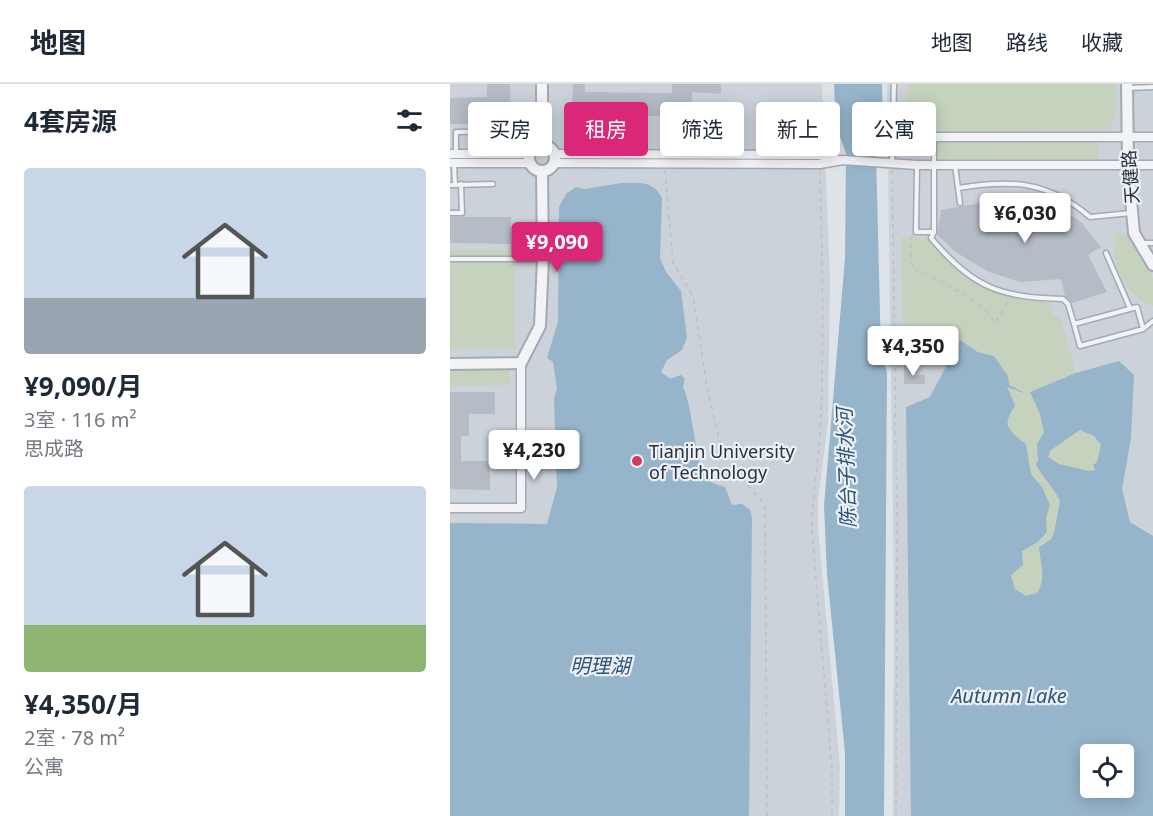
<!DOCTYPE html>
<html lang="zh">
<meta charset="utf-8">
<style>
:root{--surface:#fff;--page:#f6f6f7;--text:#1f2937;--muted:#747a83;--line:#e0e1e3;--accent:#db2777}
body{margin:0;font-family:"Noto Sans","Noto Sans SC",sans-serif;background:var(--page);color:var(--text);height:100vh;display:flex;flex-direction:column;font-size:22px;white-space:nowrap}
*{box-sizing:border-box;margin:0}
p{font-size:20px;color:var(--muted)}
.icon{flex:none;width:33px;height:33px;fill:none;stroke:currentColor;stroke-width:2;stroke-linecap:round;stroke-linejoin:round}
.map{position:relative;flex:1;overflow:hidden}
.sheet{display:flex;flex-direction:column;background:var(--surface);width:450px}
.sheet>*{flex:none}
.top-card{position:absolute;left:18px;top:18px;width:570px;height:54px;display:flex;gap:12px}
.controls{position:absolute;left:630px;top:660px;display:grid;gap:12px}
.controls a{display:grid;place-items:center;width:54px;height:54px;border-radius:6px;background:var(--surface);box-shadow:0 3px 15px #0003;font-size:30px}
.price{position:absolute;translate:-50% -51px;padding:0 14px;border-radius:6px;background:#fff;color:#222;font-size:20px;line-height:39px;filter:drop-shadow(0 2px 3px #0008)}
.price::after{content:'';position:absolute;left:50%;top:36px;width:18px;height:14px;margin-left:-9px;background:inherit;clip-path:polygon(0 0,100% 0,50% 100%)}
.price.active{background:var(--accent);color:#fff}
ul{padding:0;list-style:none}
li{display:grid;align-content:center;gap:12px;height:318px;padding:0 24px}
li span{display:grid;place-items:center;height:186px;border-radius:6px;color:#555}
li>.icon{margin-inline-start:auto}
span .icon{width:108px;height:108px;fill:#fffc;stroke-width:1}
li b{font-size:26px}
h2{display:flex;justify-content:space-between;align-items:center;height:72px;padding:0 24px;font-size:26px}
.chip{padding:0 21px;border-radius:6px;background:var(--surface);box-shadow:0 3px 15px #0003;font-size:21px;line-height:54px}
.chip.active{background:var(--accent);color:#fff}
header{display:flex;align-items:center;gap:36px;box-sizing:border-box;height:84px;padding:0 30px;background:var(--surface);border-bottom:2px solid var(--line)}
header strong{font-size:28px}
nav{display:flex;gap:33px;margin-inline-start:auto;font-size:21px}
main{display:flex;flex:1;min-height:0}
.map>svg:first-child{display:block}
.built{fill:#ccd2da;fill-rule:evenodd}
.green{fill:#c5d3be}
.water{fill:#96b4ca;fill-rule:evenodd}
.building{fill:#b5bcc5}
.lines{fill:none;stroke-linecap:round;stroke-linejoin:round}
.service-casing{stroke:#a3aab2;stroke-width:7}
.minor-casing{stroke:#a3aab2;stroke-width:11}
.tertiary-casing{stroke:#a3aab2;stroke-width:14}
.path{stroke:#bcc1c7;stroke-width:1.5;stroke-dasharray:4.5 4.5;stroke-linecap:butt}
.service{stroke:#f1f3f6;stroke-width:4}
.minor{stroke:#f1f3f6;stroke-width:8}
.tertiary{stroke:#f1f3f6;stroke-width:10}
.poi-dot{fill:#d53b5e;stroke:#edf1f6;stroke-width:2}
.labels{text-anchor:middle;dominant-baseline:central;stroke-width:4.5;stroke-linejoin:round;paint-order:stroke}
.street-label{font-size:18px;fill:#263140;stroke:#edf1f6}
.poi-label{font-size:18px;fill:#263140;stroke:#edf1f6;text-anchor:start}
.water-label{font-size:20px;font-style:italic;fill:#2e5375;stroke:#edf1f6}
</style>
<header>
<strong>地图</strong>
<nav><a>地图</a><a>路线</a><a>收藏</a></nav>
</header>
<main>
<section class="sheet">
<h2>4套房源<svg class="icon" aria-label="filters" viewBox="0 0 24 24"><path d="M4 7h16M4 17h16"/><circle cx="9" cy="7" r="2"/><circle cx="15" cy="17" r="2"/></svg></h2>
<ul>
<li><span style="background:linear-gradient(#c9d6e8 70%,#9aa5b1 0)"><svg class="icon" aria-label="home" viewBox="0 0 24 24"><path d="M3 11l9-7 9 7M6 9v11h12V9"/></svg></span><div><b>¥9,090/月</b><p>3室 · 116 m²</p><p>思成路</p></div></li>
<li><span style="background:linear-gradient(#c9d6e8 75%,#8fb573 0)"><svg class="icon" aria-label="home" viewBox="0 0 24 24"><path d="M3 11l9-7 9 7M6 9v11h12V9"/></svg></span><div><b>¥4,350/月</b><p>2室 · 78 m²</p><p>公寓</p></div></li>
</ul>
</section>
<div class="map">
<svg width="703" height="732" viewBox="0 0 703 732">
<rect width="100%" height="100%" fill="#dee3e8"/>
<path class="built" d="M0 0H372L380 194 378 338 368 416V444L390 682 389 732H0Z
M437 0H703V732H443L444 504ZM640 670H674V704H640Z"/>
<path class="green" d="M457 0H666L665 34 659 45 459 50Z
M487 55H649V75H487Z
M665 148 682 152 703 195V222C683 219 667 191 665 172 664 164 667 157 665 148Z
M451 153 481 154C521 203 539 206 599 214L603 233H610L626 289 580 308 590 330 594 348 587 360 591 392 605 406 610 417 604 450 600 456 589 463C590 480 601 501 581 512L570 511 562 500 561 491 573 481 572 467 588 458 597 448 596 434 600 421 592 403 581 390 576 360C558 348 554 344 564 324L558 307 559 300 544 272C528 268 513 263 505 247L496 253 453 251Z
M0 166H65V265H0Z
M60 285V301L0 302V286Z
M630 345 644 352 651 361 647 378 643 381 645 386 640 387 609 380 598 373 601 366Z"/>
<path class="water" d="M384 0H432L433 35 426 67 431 270 437 288 434 732H395V669L377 490 374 422 395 174 396 69 386 42Z
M171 99C188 99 203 96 212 114L210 174 216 188 231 207 237 254 232 266 217 276 211 288 220 295 231 291 235 295 233 303C243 322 246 387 257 395 261 399 269 401 275 403L282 421 292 420 300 426 302 433 299 732H0V439L97 440 107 403 104 314 107 305 103 278 97 274 108 238 109 123 116 110 126 103 135 105Z
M510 256 528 268 544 272 558 292 559 301 577 310 557 303 565 321C563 326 559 331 558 336 555 345 569 355 576 360L581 390 592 403 600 421 596 434 597 448 588 458 572 467 573 481 561 491 565 505 576 512 587 509C597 493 590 480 589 463 593 460 598 458 601 455 605 451 608 426 610 417 604 403 592 394 586 380L588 377 587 360 594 348 590 330 580 308 626 289 669 277 684 291 681 354 672 405 680 438 703 452V732H461L456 323 480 313ZM630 346 644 352 651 361 647 378 643 381 645 386 640 387 609 380 598 373 601 366ZM640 670H674V704H640Z"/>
<path class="building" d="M37 0H60L61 40H0V14L37 13Z
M123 0H135V8L222 9V0H271V10L242 8V32H122Z
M565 113 622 132 632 139 651 163 638 171 657 208 622 219 615 212 611 195 570 198 539 188 507 169 487 151 491 126Z
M0 133H61V160L0 159Z
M454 281H461V291H475V300H454Z
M0 308H45V330H19V352H11V377H40V406L0 405Z"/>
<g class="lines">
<g class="service-casing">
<path id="service" d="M678 4 703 3
M6 69V48L67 47
M442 79 444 0
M505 81 508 104C561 95 598 97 640 133L681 129
M467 82 466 148H484V54
M0 101H5L4 80
M5 101 43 100
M508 104 510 119
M0 129H12L11 100
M484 148 481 154C523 204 549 213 613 215L618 220 624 240
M694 159H703
M656 169 680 224
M0 175H92
M693 245 687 223 624 240 630 262 693 245 703 237"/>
</g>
<g class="minor-casing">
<path id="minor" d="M442 53H703
M0 70H79
M104 70 370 71 386 75
M0 79H79
M104 79 370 80 393 76 467 81H703
M0 424H71V279"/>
</g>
<g class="tertiary-casing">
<path id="tertiary" d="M92 0V62
M677 0 678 82 684 149 703 181
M79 74a13 13 0 1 1 26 0a13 13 0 1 1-26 0Z
M0 280 71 279 90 242 93 175 92 87"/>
</g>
<path class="path" d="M215 86 223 179 243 212 258 309 274 374 315 421 317 732
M442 86 447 437 446 732
M370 87C372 169 374 250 371 332 370 370 362 408 362 447L382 685V732
M463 151 461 154V178L465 185C488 197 534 216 545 239L560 214"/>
<use href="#service" class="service"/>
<use href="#minor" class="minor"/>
<use href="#tertiary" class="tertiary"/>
</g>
<circle class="poi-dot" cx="187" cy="377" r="6"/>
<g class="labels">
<g class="street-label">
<text transform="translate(680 93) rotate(-94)">天健路</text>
</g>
<g class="poi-label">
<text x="199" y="367">Tianjin University<tspan x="199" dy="21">of Technology</tspan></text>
</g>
<g class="water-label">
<text transform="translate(396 384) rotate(-92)">陈台子排水河</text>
<text x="150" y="581">明理湖</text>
<text x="559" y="611">Autumn Lake</text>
</g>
</g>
</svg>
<div class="controls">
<a><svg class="icon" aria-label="locate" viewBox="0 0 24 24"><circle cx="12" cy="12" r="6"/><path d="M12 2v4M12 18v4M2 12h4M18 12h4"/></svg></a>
</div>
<b class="price" style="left:575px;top:160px">¥6,030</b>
<b class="price active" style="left:107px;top:189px">¥9,090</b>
<b class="price" style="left:463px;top:293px">¥4,350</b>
<b class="price" style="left:84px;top:397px">¥4,230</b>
<div class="top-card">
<a class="chip">买房</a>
<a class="chip active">租房</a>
<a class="chip">筛选</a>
<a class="chip">新上</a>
<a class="chip">公寓</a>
</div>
</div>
</main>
